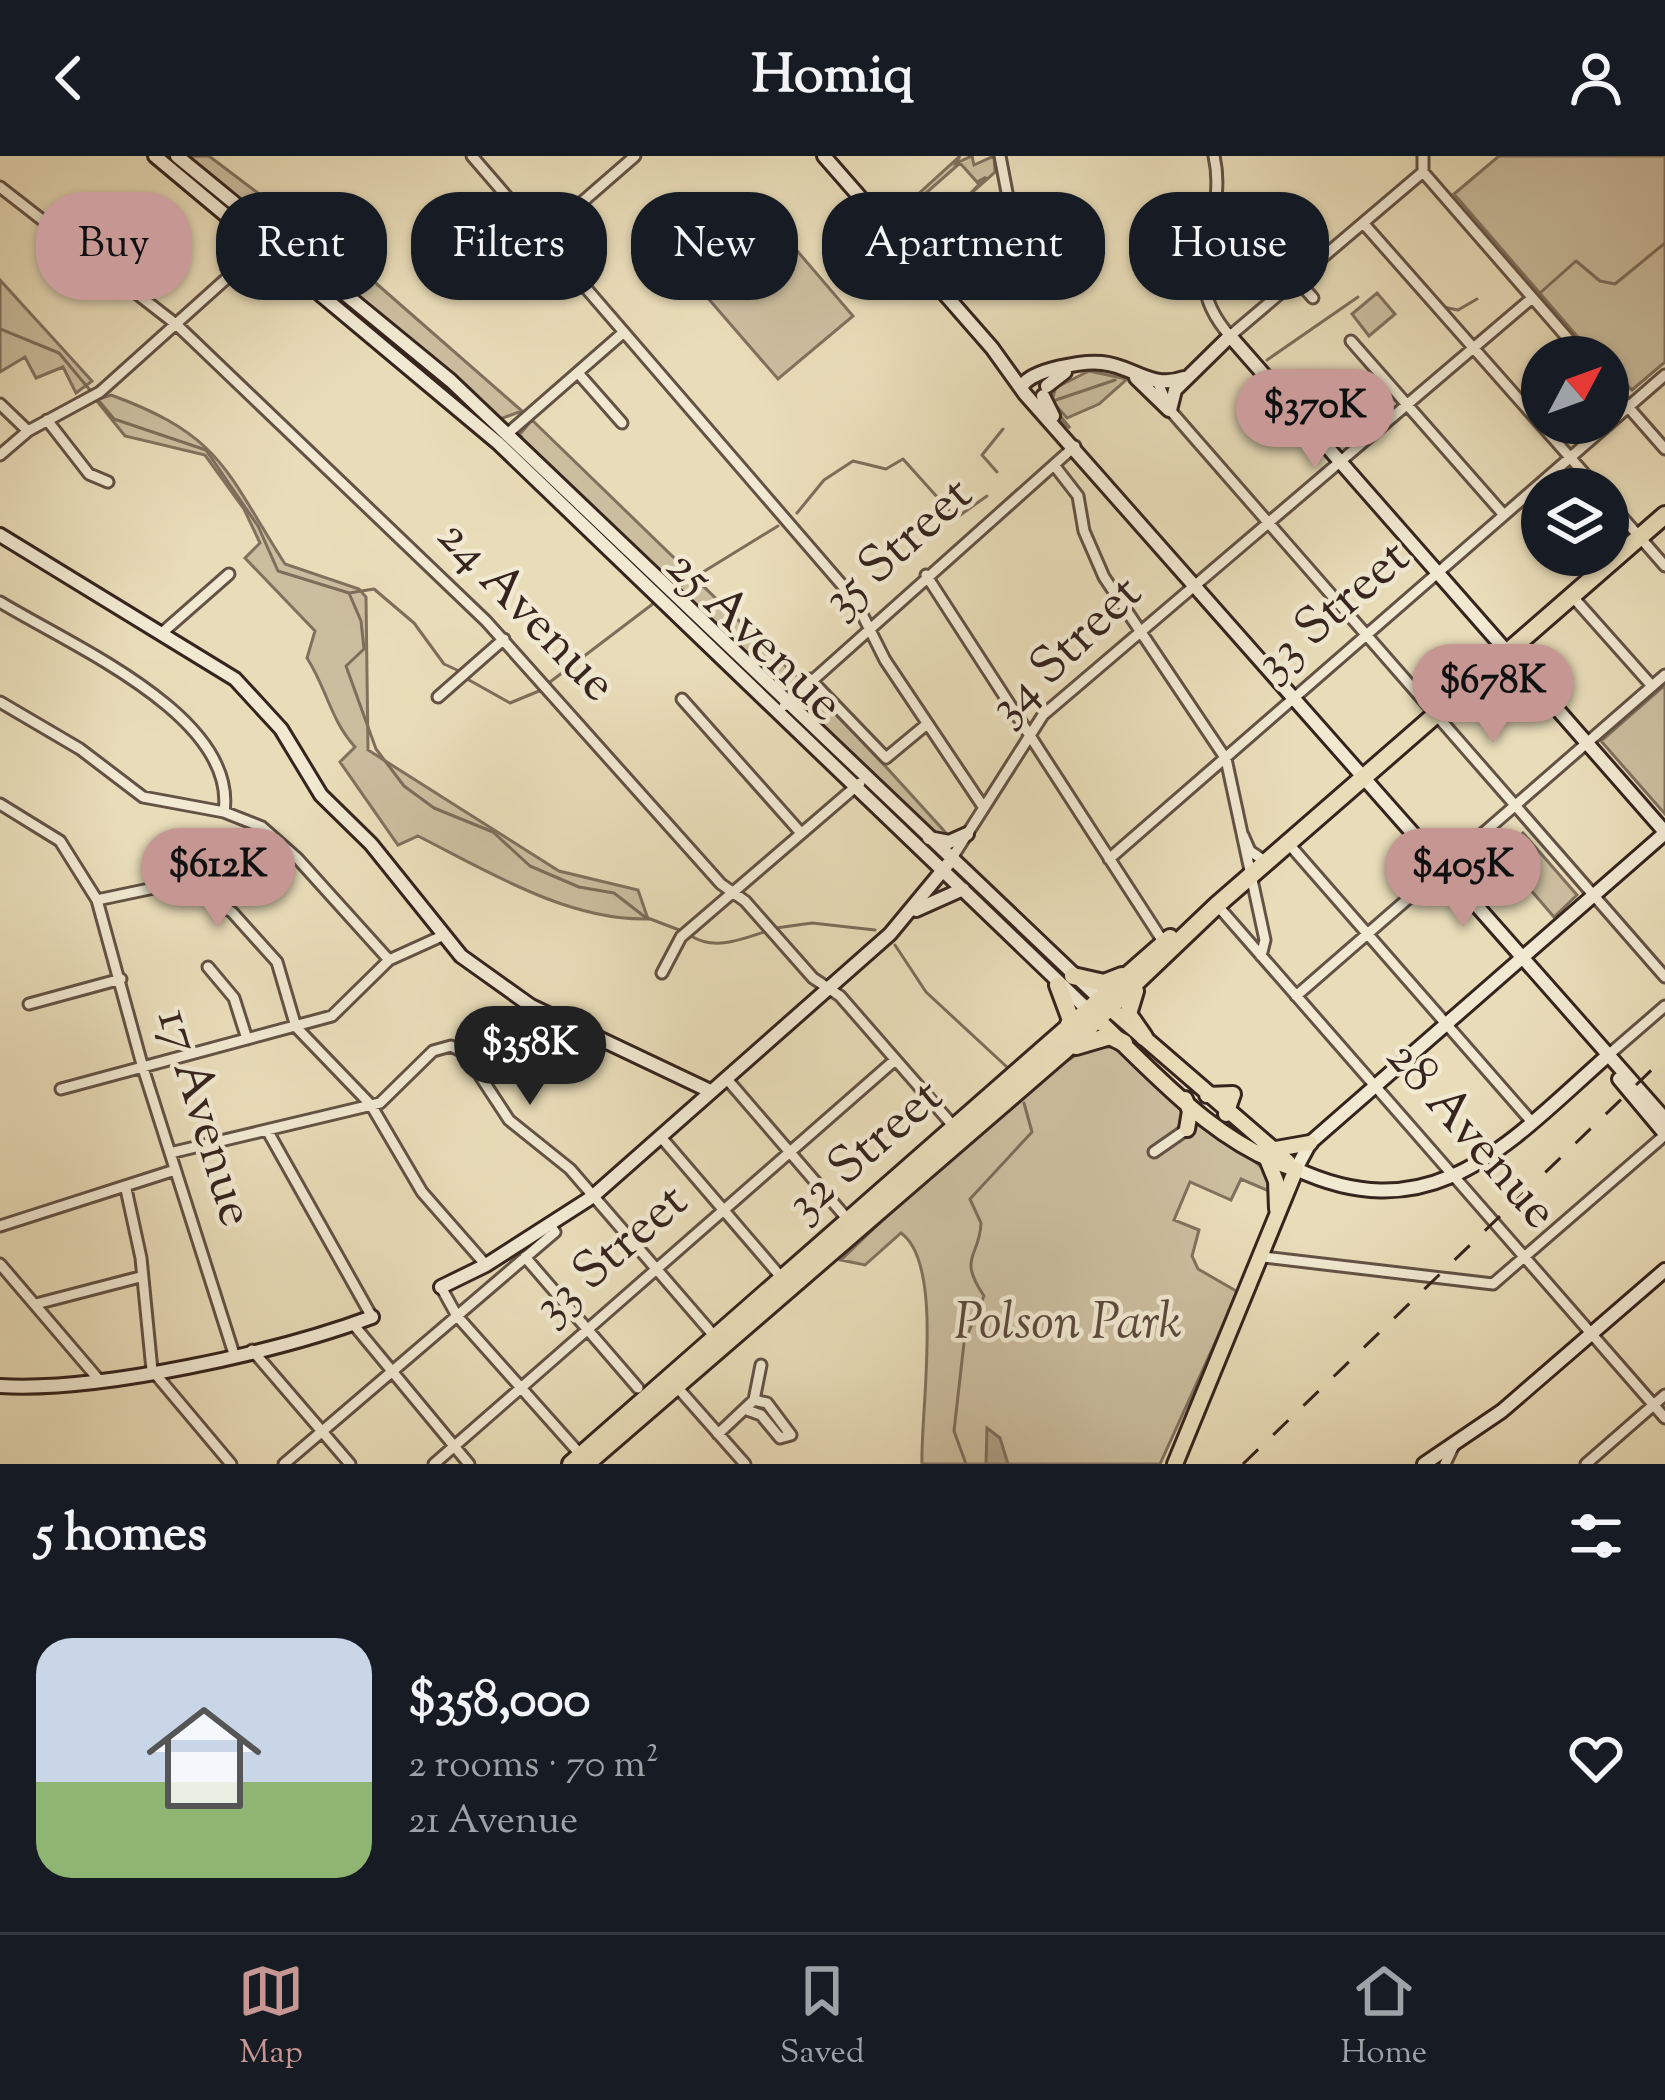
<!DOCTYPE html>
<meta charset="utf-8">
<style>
:root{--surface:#171b24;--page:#242831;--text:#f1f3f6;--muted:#9ea1a6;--line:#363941;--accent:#c59692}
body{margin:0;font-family:"Sorts Mill Goudy",serif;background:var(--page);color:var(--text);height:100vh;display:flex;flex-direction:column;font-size:45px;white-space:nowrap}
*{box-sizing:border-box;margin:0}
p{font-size:39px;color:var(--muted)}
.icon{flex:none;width:66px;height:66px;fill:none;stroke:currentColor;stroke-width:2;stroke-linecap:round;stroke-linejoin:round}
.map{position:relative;height:1308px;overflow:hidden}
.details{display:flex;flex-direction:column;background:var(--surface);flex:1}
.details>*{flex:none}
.hud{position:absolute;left:36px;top:36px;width:1593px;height:108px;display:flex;gap:24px}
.needle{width:78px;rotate:49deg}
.tools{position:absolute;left:1521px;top:180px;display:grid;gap:24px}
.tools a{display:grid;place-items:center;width:108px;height:108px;border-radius:50%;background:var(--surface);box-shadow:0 3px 9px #0004;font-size:60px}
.price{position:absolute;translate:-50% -102px;padding:0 27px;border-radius:42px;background:var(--accent);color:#111;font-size:39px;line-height:78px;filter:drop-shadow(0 3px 6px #0008)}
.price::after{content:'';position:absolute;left:50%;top:72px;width:36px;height:27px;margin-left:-18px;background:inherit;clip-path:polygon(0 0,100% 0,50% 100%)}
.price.selected{background:#222;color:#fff}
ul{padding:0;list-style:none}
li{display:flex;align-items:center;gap:36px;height:300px;padding:0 36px}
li+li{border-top:3px solid var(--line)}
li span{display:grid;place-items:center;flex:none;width:336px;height:240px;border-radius:36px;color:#555}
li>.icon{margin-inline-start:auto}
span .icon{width:144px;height:144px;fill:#fffc;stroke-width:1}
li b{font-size:51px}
h2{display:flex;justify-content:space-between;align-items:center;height:144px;padding:0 36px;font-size:51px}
.pill{padding:0 42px;border-radius:48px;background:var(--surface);box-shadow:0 3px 9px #0004;font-size:42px;line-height:108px}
.pill.selected{background:var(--accent);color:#111}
header{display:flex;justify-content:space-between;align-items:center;height:156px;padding:0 36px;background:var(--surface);font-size:54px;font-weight:700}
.tabs{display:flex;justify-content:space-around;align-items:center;height:168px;border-top:3px solid var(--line);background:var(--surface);font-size:33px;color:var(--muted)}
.tabs a{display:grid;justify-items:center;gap:6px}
.tabs .selected{color:var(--accent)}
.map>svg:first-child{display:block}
.green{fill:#cbbe9f;stroke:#80715e;stroke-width:3}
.water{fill:#ac9e84;stroke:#7d6d5b;stroke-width:3}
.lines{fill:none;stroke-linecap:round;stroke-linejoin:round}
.stream{stroke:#7d6d5b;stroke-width:3}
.street-casing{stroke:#635245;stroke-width:15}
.secondary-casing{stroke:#36241e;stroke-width:18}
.primary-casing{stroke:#36241e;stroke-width:20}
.highway-casing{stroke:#36241e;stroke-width:22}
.street{stroke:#f1e9d2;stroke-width:9}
.secondary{stroke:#f1e9d2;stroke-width:12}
.primary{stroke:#e9ddb9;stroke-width:14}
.highway{stroke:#e9ddb9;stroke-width:16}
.rail{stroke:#36241e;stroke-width:3;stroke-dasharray:21 21;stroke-linecap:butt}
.labels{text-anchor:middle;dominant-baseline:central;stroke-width:9;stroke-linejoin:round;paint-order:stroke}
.street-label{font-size:51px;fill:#36241e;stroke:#f1e9d2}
.park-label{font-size:51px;font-style:italic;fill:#5b4a3e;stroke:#f1e9d2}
</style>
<header><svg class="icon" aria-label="back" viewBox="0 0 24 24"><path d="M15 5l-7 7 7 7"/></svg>Homiq<svg class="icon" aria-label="person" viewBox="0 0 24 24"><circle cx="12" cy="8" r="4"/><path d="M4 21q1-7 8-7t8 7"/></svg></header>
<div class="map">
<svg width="1665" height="1308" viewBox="0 0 1665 1308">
<rect width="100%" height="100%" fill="#e9ddb9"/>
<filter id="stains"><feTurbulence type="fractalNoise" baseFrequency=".00167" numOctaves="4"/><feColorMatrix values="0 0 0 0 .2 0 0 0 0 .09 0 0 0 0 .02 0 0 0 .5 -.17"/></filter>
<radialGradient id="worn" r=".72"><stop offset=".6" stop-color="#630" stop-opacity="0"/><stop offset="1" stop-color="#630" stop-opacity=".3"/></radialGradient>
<path class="green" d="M187 0H209L370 122 522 255 500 263 424 194Z
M960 0 956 7 972 0 974 9 994 0 995 16 966 42 986 21 977 26 960 7 902 58 907 66 900 72 892 62Z
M1499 0H1665V206L1632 234 1608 213V201L1589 194 1454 38Z
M781 76 853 160 778 223 706 140Z
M0 124 92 225 76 237 63 211 36 222 25 201 0 216Z
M1377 137 1395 158 1369 180 1352 158Z
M1089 215 1127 223 1099 248 1067 262 1052 245 1056 230 1049 246 1070 272C1055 262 1048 252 1051 234Z
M111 239C223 280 226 316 285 408L359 433 366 441 368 594 559 715 638 734 648 763C568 765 487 715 418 680L398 689 340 606 355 591C330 563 327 533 307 502L315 475 245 402 260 387 244 353 205 299 125 280 96 244Z
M532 264 801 525 799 528 781 534 523 284 520 278Z
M1665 529V658L1601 585Z
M810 536 847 568 947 678 936 680 804 557 801 543Z
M1523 677 1577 739 1554 761 1499 697Z
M1097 889 1121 893 1265 1014 1271 1036 1241 1023 1231 1044 1190 1026 1174 1064 1199 1074 1192 1100 1198 1113 1238 1136 1160 1308H922C920 1257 945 1108 901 1077L865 1109 841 1104C885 1062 1049 902 1097 889Z"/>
<path class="water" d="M987 1272 1000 1282 1008 1308H986Z"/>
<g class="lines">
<path class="stream" d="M1540 137 1576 105 1600 125 1615 128 1665 87
M1443 151 1458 154 1477 143
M0 173 59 197 114 263 206 294 258 370 278 415 349 437 374 433 414 467 444 508 457 514
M1267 204 1358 141
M1053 245 1115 224
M997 316 982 299 1003 273
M797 357 824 324 853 305 886 313 903 303 956 362 987 340
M677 432 778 370
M349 437 361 465 364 493 346 510 376 593 404 630 434 652 493 676 530 710 579 731 614 737 645 761 682 775
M469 524 510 547 539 535
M550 526 654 447
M776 772 812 767 875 774
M691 780C715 795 742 783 767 775
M895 789 926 836 1008 912
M966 1308 954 1275 964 1187 984 1140C957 1100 980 1101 981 1067L970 1043 1032 976 1024 947"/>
<g class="street-casing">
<path id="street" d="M472 0 855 444 885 504 982 649
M1000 0 1010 52 1018 62
M1214 0C1230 69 1172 115 1230 180L1423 16V0
M1423 16 1584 201
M0 31 177 169 486 465 721 728 745 745 813 822 840 840 956 973
M1364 68 1598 333
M542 81 635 0
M1298 125 1313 142
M1351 185 1504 359
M578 217 622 267
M1158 227 1170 254 1665 821
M1608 228 1665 293
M0 248 28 275
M47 264 89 318 108 326
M506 279 624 176
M0 299 28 275 100 236 266 87
M1054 309 1078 340 1084 375 1104 421 1226 603 1265 784 1261 800
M1608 345 1665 410
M926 419 1164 787
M1572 440 1652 530
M0 446C70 489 238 560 224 656
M163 476 229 418
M810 523 886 602 927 568
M438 541 504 483
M682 543 801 677
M0 546 80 593 143 641 224 656 262 671 297 702 389 804
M784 550 1075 290
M0 648 60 685 97 744 143 912 234 1198
M1243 679 1250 695 1266 706
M1288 687 1531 965
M1109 703 1665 219
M950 705 1043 559 1532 142
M97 744 154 732 201 738 232 756 277 806 296 871 371 949 422 1036 486 1109
M1217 749 1665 1262
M208 811 234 842 247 883
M662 817 681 781 860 627
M1296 840 1665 519
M29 848 121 823
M1606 901 1665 850
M726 922 850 1066
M61 933 332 860 389 804 442 780
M267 974 372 1161
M660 980 781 1121
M1154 996 1187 973
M170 997 380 947 433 895 451 890 465 897 509 964 570 1013 716 1182
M126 1033 141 1102 152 1214 231 1308
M0 1070 175 1014
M525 1101 638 1232
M1264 1101 1493 1128 1665 979
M0 1108 100 1225
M441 1131 457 1160 580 1298
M36 1148 140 1121
M353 1168 469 1308
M252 1194 350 1308
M677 1231 745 1308
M747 1254 761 1259 780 1282 791 1279 767 1247 754 1244
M718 1278 754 1244 761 1209
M284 1308 555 1076 550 1069
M434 1308 895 904
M1445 1308 1455 1287
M1586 1308 1665 1239"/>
</g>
<g class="secondary-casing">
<path id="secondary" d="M155 0 498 287 1090 856
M177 0 451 225 1102 845
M824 0 992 192 1025 238 1665 963
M1136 222 1169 254
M1023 229C1032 214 1083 205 1102 207 1134 210 1151 234 1184 222
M1047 230 1065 216
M1043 240 1053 260
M1170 254 1175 234 1230 180 1665 676
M0 379 235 523 281 573 321 639 371 688 461 800 531 850 710 935
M929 682 949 686 967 678
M916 754 963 733
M1606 901C1510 986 1434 1077 1296 1013L1310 987 1665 677
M1619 923 1665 978
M441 1131 486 1109 592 1041 890 778 948 708
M0 1230C99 1236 278 1196 372 1161
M1424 1308 1502 1255 1665 1114"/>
</g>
<g class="primary-casing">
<path id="primary" d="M1105 848 1288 1006
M1092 858C1153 915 1215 989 1296 1013
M1207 939 1233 938 1226 958
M1185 943 1190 955 1187 973
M1276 993 1310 987
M1267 1003 1276 1025 1277 1053
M1175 1308 1296 1013"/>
</g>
<g class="highway-casing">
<path id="highway" d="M1073 820 1104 827 1122 820
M1058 829 1071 864 1065 877
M1135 835 1128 858 1144 881
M1076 890 1110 880 1124 887
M571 1308 1170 782
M586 1308 1064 895 1217 749 1665 359"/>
</g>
<use href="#street" class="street"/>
<use href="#secondary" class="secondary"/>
<use href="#primary" class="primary"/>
<use href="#highway" class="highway"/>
<path class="rail" d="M1243 1308 1665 901"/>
</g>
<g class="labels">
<g class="street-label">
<text transform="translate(899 393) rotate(-42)">35 Street</text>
<text transform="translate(525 456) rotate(46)">24 Avenue</text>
<text transform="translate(1334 456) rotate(-41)">33 Street</text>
<text transform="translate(753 481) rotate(44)">25 Avenue</text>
<text transform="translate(1067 496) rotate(-44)">34 Street</text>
<text transform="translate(203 962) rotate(73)">17 Avenue</text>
<text transform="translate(1470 980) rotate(49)">28 Avenue</text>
<text transform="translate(866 996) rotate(-41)">32 Street</text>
<text transform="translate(612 1100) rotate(-41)">33 Street</text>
</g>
<g class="park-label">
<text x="1068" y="1168">Polson Park</text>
</g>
</g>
<rect width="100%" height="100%" filter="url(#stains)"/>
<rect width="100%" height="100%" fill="url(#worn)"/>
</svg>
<div class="tools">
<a><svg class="needle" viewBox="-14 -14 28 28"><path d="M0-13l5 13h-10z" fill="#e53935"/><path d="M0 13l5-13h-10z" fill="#9ea1a6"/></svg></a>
<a><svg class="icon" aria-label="layers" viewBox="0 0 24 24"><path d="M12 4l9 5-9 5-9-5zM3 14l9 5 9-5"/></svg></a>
</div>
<b class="price" style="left:1315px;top:315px">$370K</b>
<b class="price" style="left:1493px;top:590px">$678K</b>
<b class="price" style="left:218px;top:774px">$612K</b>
<b class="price" style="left:1463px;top:774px">$405K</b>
<b class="price selected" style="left:530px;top:952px">$358K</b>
<div class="hud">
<a class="pill selected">Buy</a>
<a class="pill">Rent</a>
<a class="pill">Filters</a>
<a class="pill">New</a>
<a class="pill">Apartment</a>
<a class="pill">House</a>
</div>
</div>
<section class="details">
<h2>5 homes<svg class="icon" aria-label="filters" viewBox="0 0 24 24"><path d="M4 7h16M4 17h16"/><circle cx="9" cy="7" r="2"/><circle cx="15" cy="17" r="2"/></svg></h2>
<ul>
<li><span style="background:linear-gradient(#c9d6e8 60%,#8fb573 0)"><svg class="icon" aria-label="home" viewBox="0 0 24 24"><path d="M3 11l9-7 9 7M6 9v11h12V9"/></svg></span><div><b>$358,000</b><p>2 rooms · 70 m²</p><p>21 Avenue</p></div><svg class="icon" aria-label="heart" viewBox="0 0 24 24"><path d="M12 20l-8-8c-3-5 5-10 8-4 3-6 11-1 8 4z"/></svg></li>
</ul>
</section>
<nav class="tabs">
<a class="selected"><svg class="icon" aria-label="map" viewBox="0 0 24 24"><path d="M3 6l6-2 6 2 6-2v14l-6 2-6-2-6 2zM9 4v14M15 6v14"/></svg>Map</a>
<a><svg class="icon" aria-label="saved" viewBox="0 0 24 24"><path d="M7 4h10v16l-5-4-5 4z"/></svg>Saved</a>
<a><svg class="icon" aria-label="home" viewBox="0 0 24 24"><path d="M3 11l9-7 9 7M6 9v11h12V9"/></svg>Home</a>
</nav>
